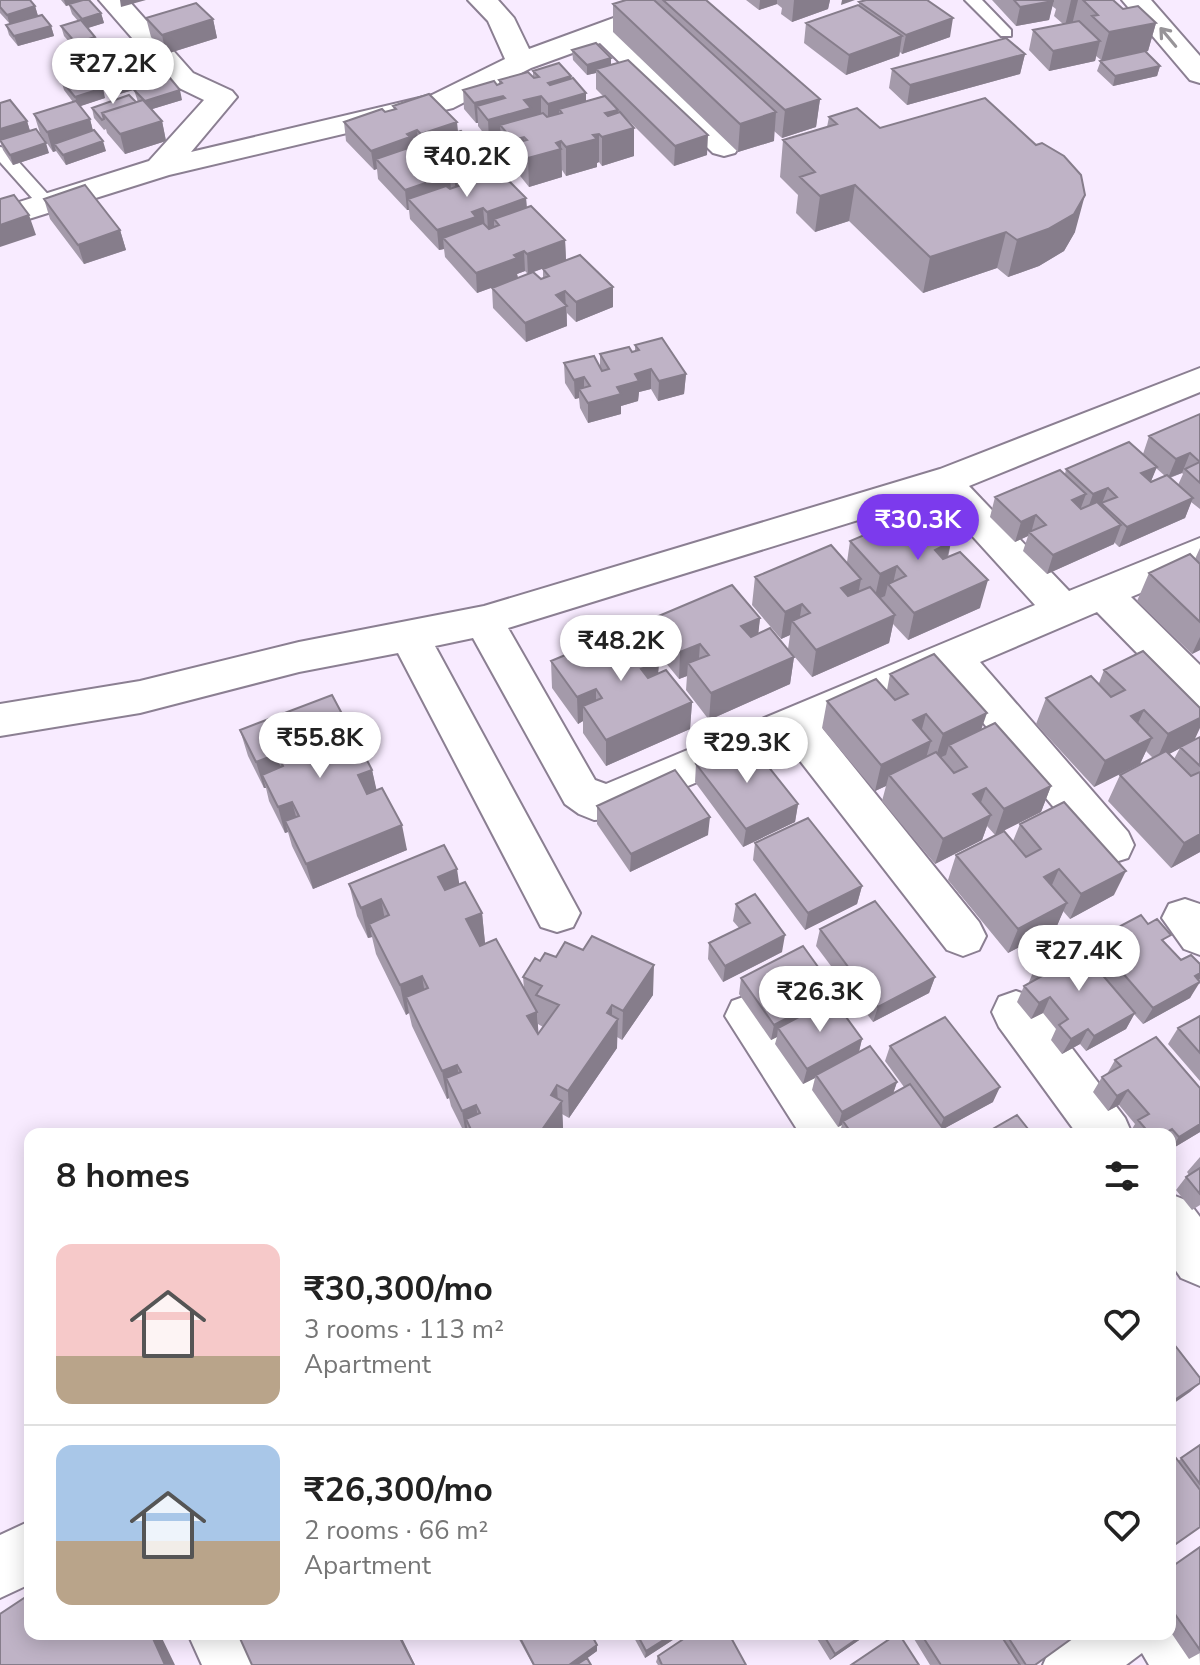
<!DOCTYPE html>
<meta charset="utf-8">
<style>
:root{--surface:#fff;--page:#f6f6f6;--text:#222;--muted:#767676;--line:#e0e0e0;--accent:#7c3aed}
body{margin:0;font-family:"Nunito Sans",sans-serif;background:var(--page);color:var(--text);height:100vh;display:flex;flex-direction:column;font-size:30px;white-space:nowrap}
*{box-sizing:border-box;margin:0}
p{font-size:26px;color:var(--muted)}
.icon{flex:none;width:44px;height:44px;fill:none;stroke:currentColor;stroke-width:2;stroke-linecap:round;stroke-linejoin:round}
.map{position:relative;flex:1;overflow:hidden}
.details{position:absolute;left:24px;top:1128px;width:1152px;height:512px;display:flex;flex-direction:column;background:var(--surface);border-radius:16px;box-shadow:0 4px 20px #0003}
.details>*{flex:none}
.price{position:absolute;translate:-50% -68px;padding:0 18px;border-radius:28px;background:#fff;color:#222;font-size:26px;line-height:52px;filter:drop-shadow(0 2px 4px #0008)}
.price::after{content:'';position:absolute;left:50%;top:48px;width:24px;height:18px;margin-left:-12px;background:inherit;clip-path:polygon(0 0,100% 0,50% 100%)}
.price.current{background:var(--accent);color:#fff}
ul{padding:0;list-style:none}
li{display:flex;align-items:center;gap:24px;height:200px;padding:0 32px}
li+li{border-top:2px solid var(--line)}
li span{display:grid;place-items:center;flex:none;width:224px;height:160px;border-radius:16px;color:#555}
li>.icon{margin-inline-start:auto}
span .icon{width:96px;height:96px;fill:#fffc;stroke-width:1}
li b{font-size:34px}
h2{display:flex;justify-content:space-between;align-items:center;height:96px;padding:0 32px;font-size:34px}
.map>svg:first-child{display:block}
.lines{fill:none;stroke-linecap:round;stroke-linejoin:round}
.lane-casing{stroke:#8b7f92;stroke-width:4}
.street-casing{stroke:#8b7f92;stroke-width:4}
.secondary-casing{stroke:#8b7f92;stroke-width:4}
.lane{fill:#fff;fill-rule:evenodd}
.street{fill:#fff;fill-rule:evenodd}
.secondary{fill:#fff;fill-rule:evenodd}
.wall{fill:#a49aaa;fill-rule:evenodd}
.shaded-wall{fill:#867d8b}
.building{fill:#bfb3c6;stroke:#867d8b;stroke-width:2}
.oneway{stroke:#979498}
</style>
<div class="map">
<svg width="1200" height="1665" viewBox="0 0 1200 1665">
<rect width="100%" height="100%" fill="#f8ebff"/>
<g class="lines">
<g class="lane-casing">
<path id="lane" d="M965 0H982L1011 30V36H1001Z
M0 147 6 148 53 200 56 204 53 208H41L0 162Z"/>
</g>
<g class="street-casing">
<path id="street" d="M99 0H128L193 73 232 91 237 97 191 152 432 95 505 59 488 21 468 0H498L514 18 529 49 660 1 675 0 684 7 680 13 623 34 739 147 735 153 724 156 713 153 600 43 531 68 453 108 169 175 0 228V208L149 161 204 100 173 85Z
M1200 368V392L969 486 1069 591 1200 538V568L1131 597 1200 665V707L1185 702 1097 612 980 662 1128 832 1134 845 1128 858 1112 863 1096 858 945 677 823 729 979 922 986 936 979 950 963 956 947 950 787 744 610 819 594 820 579 814 565 804 473 638 435 646 580 913 573 927 557 932 541 927 398 653 299 672 140 713 0 736V704L140 681 299 642 484 606 940 469ZM936 496 1035 605 606 784 595 780 508 628Z
M1185 899 1200 904V955L1184 949 1162 918 1169 904Z
M1016 991 1033 997 1125 1118 1132 1134H1077L999 1027 992 1012 999 997Z
M749 995 766 1001 846 1118 853 1134H800L725 1016 732 1001Z
M1170 1194 1188 1201 1200 1217V1286L1181 1278 1170 1262Z
M30 1521V1584L0 1598V1535Z
M1170 1607C1198 1618 1200 1637 1200 1665H1149L1142 1653 1126 1665H1043L1052 1644 1067 1634H1170Z
M188 1634H250L264 1665H202Z"/>
</g>
<g class="secondary-casing">
<path id="secondary" d="M1122 0H1151L1200 56V83L1190 80Z"/>
</g>
<use href="#lane" class="lane"/>
<use href="#street" class="street"/>
<use href="#secondary" class="secondary"/>
</g>
<path class="wall" d="M0 0 35 6 38 16 51 26 54 36 18 46 9 35 6 25 10 24 0 13Z
M61 0H89L101 13 104 23 87 28 98 47 79 53 64 36 61 26 78 21 72 14 69 5 66 6Z
M655 0H706L820 99 816 127 782 138 774 131V141L738 152 613 32V4L655 1Z
M746 0H830L828 9 792 22 781 14 782 8 777 4 759 10Z
M992 0H1113L1123 9 1156 23 1148 51 1145 52 1160 66 1157 76 1113 86 1097 71 1101 60 1096 56 1095 61 1049 71 1029 50 1033 30 1063 24 1054 16 1056 9 1052 6 1049 20 1016 26Z
M859 2 950 37 902 54 900 52 899 56 846 75 804 43 806 23 859 5Z
M146 18 213 19 217 38 166 54 151 37Z
M572 50 611 65 707 155 674 166 624 116 634 156 602 166 599 162 597 163V167L566 176 562 170V177L529 187 517 172V168L514 169 502 154 501 137 489 140 478 126V123H476L464 109 463 90 499 84V80L533 78V71L571 76V79L586 93V101L603 96 596 89V73L587 75 573 60Z
M1025 54 1020 74 907 105 889 88 892 69Z
M122 61 160 80 138 87 135 83 136 89 182 100 152 109 162 121 166 141 125 154 107 133 106 129 104 130 94 118 92 108 138 102 134 90 116 95 102 78 99 68 124 67Z
M61 80 105 98 80 106 90 119 93 131 106 151 66 165 56 151 53 152 40 133 34 114 73 102 64 90Z
M393 106 458 132 492 169 526 198 527 207 565 240 566 260 528 274 525 271 517 274 518 278 477 293 445 257 444 249 439 250 410 219 409 210H407L378 179 377 169 374 170 346 141 344 122 385 112 394 109Z
M829 117 880 128 1075 232 1064 251 1039 266 1008 277 997 268 923 293 849 221 815 232 796 213 798 195 780 177 783 140 827 127Z
M27 121 30 131 49 153 13 165 3 150 0 141Z
M44 199 120 230 126 250 84 264 50 219Z
M543 269 613 307 576 322 567 313V326L526 342 493 308 492 288 541 279 543 278Z
M635 345 686 374 684 394 658 401 651 389 639 392 638 401 621 406V414L588 423 580 408 579 398 575 399 565 383 564 363 600 367V354L635 351Z
M1200 414V509L1191 502 1185 518 1119 547 1114 542V544L1047 574 1023 551 1028 536 1015 542 990 517 995 497 1065 474 1066 469 1143 454 1149 436ZM1156 468 1165 476 1151 481ZM1182 473 1183 474 1178 485 1170 478Z
M850 541 951 542 948 558 980 608 908 640 893 624 889 643 812 677 788 649 790 635 781 639 752 605 755 577 847 562Z
M1200 548V650L1192 654 1137 601 1149 573 1195 559Z
M654 618H760L758 633 794 657 790 684 709 720 686 690 687 676 679 679 652 646Z
M551 661 659 662 658 673 692 702 690 729 606 766 583 733V721L578 724 552 688Z
M1104 670 1194 740 1200 737V852L1171 868 1108 801 1120 775 1153 758 1146 751 1140 764 1094 787 1036 724 1046 698 1099 683ZM1180 748 1174 759 1169 754Z
M890 674 981 730 1051 786 1041 812 995 835 987 826 982 840 935 864 882 801 886 786 875 791 822 728 827 701 887 690Z
M240 730 352 739 372 770 376 790 407 850 313 889 292 846 288 832 285 833 269 801 266 788H264L248 756Z
M696 764 798 804 795 822 743 847 695 782Z
M597 806 708 835 630 872 597 824Z
M1020 824 1114 895 1070 919 1063 911 1056 928 1008 953 948 880 956 855 1013 841Z
M755 843 862 886 857 904 805 930 753 860Z
M349 884H459L482 913 485 943 524 989 523 977 540 961 653 995 622 1040 617 1037V1048L569 1118 562 1114 563 1128 558 1134H465L451 1106 449 1098 447 1099 412 1026 409 1013 406 1015 376 954 372 937 368 938 357 916ZM537 1012 538 1024 543 1027 538 1034Z
M736 904 782 952 723 982 708 959 709 943 739 928 733 921Z
M820 929 935 977 929 993 873 1022 816 946Z
M1094 940 1166 944 1199 980 1190 998 1143 1024 1134 1014 1126 1029 1086 1051 1080 1044 1062 1054 1051 1040 1056 1029 1043 1013 1031 1019 1017 1002 1024 986 1030 983 1029 982 1036 965 1086 956Z
M741 978 834 1000 862 1039 859 1052 897 1082 893 1093 904 1087 885 1061 890 1046 993 1102 943 1129 947 1134H839L842 1125 838 1127 812 1090 815 1078 803 1084 775 1044 777 1037 771 1040 739 994Z
M1200 1016V1081L1168 1044 1178 1028Z
M1115 1060 1200 1132 1170 1150V1134H1129L1135 1124 1119 1105 1108 1111 1093 1092 1102 1077 1107 1074Z
M1200 1157V1205L1192 1210 1176 1190 1186 1177 1189 1175 1187 1172Z
M1200 1445V1527L1178 1461Z
M1200 1547V1653L1189 1659 1170 1631V1568Z
M516 1634H591L597 1645V1651L587 1658 591 1665H533Z
M632 1634H682L645 1658Z
M814 1634H868L830 1660Z
M911 1634H1078L1035 1665H930Z
M658 1656 746 1665H658L656 1662Z"/>
<path class="shaded-wall" d="M64 0H83V1L66 6Z
M120 0H146L121 7Z
M760 0H777V4L759 10Z
M794 0H830L828 9 792 22Z
M842 0H855L841 5Z
M1054 0 1049 20 1016 26 1020 7Z
M1071 0H1078L1072 25 1065 26Z
M35 6 38 16 10 25 7 15Z
M101 13 104 23 85 29 82 19Z
M953 18 950 37 902 54 906 35Z
M213 19 217 38 166 54 162 35Z
M1156 23 1148 51 1101 61 1109 32Z
M51 26 54 36 18 46 14 36Z
M902 36 899 56 846 75 849 55Z
M95 37 98 47 79 53 76 43Z
M1100 41 1095 61 1049 71 1053 51Z
M1025 54 1020 74 907 105 910 85Z
M611 58V68L596 69V73L587 75V65Z
M1160 66 1157 76 1113 86 1115 76Z
M158 70 160 80 138 87 136 77Z
M571 76V96L548 102V83Z
M134 79 136 89 116 95 113 85Z
M103 88 105 98 78 107 75 97Z
M180 90 182 100 146 111 144 101Z
M586 93V113H562L559 109V120L548 123V104Z
M503 96 504 116 477 106 478 123H476L474 103Z
M541 96V116L500 125 501 137 489 140 488 120 524 100Z
M820 99 816 127 782 138 785 110Z
M618 110V132L634 128V156L602 166V137L605 113Z
M776 112 774 141 738 152 740 124Z
M90 119 95 139 54 144 56 151 53 152 47 132Z
M27 121 30 131 0 140V129Z
M162 121 166 141 125 154 120 134Z
M457 122 459 141 427 146 424 143 425 153 423 154 421 134Z
M417 130 419 150 376 159 377 169 374 170 371 151Z
M599 134V162L597 163V167L566 176V147Z
M708 135 707 155 674 166 675 146Z
M524 137 525 155 515 143 517 168 514 169 513 140Z
M103 141 106 151 66 165 63 155Z
M561 141 562 177 529 187 528 158Z
M46 143 49 153 13 165 10 155Z
M491 161 492 181 461 185 457 181 458 193 456 194 454 174Z
M449 169 451 189 408 199 409 210H407L405 190 436 174Z
M855 185 849 221 815 232 820 196Z
M1085 195 1075 232 1064 251 1039 266 1008 277 1017 240Z
M526 198 527 218 499 225 494 219V230L488 232 487 212Z
M483 208 485 228 443 238 444 249 439 250 437 230 472 212Z
M29 215 36 235 0 247V225Z
M120 230 126 250 84 264 78 245Z
M1006 232 997 268 923 293 930 257Z
M565 240 566 260 528 274 527 254Z
M524 251 525 271 517 274 518 278 477 293 476 273Z
M613 287V307L576 322V302Z
M565 291 567 326 526 342 525 323 556 295Z
M651 369V389L639 392 638 401 621 406V414L588 423V403L617 387 635 374Z
M686 374 684 394 658 401 659 381Z
M584 377V397L579 389V398L575 399 574 380Z
M1190 453 1182 473 1168 478 1176 459Z
M1157 467 1149 486 1141 473Z
M1108 488 1100 508 1086 514 1093 494Z
M1086 494 1079 513 1072 500Z
M1193 498 1185 518 1119 547 1127 527Z
M1036 515 1031 533 1029 532 1028 536 1015 542 1021 522Z
M1121 525 1114 544 1047 574 1053 555Z
M951 542 944 570 935 550Z
M897 566 892 588 888 584 885 596 874 601 880 574Z
M861 579 856 606 841 588Z
M988 580 980 608 908 640 914 613Z
M802 604 798 629 792 621 790 635 781 639 785 612Z
M895 615 889 643 812 677 816 650Z
M760 618 757 646 741 626Z
M1200 637V650L1192 654Z
M700 644 698 671 688 663 687 676 679 679 680 652Z
M794 657 790 684 709 720 711 693Z
M659 662 657 689 640 696 641 669Z
M596 689V715L583 706V721L578 724 577 697Z
M692 702 690 729 606 766V740Z
M1144 710 1132 736 1131 716Z
M987 713 978 739 949 745 946 755 935 760 943 734Z
M926 714 919 740 913 720Z
M1200 718V728L1194 741 1156 761 1168 734Z
M349 727 355 753 334 762 328 735Z
M1152 738 1140 764 1094 787 1105 761Z
M931 741 923 768 889 775 886 786 875 791 881 765Z
M277 754 284 780 262 775 266 788H264L256 762Z
M372 770 378 796 363 801 358 775Z
M1051 786 1041 812 995 835 1004 809Z
M986 788 977 814 973 794Z
M292 802 299 827 285 821 288 832 285 833 278 807Z
M798 804 795 822 743 847 746 829Z
M991 815 982 840 935 864 943 839Z
M710 817 708 835 630 872 631 854Z
M402 825 407 850 313 889 306 864Z
M1200 834V852L1171 868 1184 843Z
M457 869 462 901 443 908 438 877Z
M1059 869 1048 894 1044 877Z
M1126 871 1114 895 1070 919 1081 894Z
M862 886 857 904 805 930 808 913Z
M381 899 387 930 369 924 372 937 368 938 361 908Z
M1067 903 1056 928 1008 953 1018 929Z
M482 913 485 943 470 950 466 919Z
M785 935 782 952 723 982 725 966Z
M654 965 653 995 622 1040 623 1011Z
M1200 973V979L1197 983 1200 982 1190 998 1143 1024 1153 1008Z
M422 976 427 1006 406 997 409 1013 406 1015 400 985Z
M935 977 929 993 873 1022 878 1007Z
M836 992 832 1008 778 1028 777 1037 771 1040 774 1025Z
M1050 997 1043 1013 1031 1019 1039 1003Z
M612 1005V1028L618 1019 617 1048 569 1118 568 1091 607 1013Z
M537 1012 539 1040 527 1016Z
M1135 1013 1126 1029 1086 1051 1094 1036Z
M1088 1029 1080 1044 1062 1054 1071 1039Z
M862 1039 858 1055 816 1075 815 1078 803 1084 807 1069Z
M457 1065 462 1092 446 1078 449 1098 447 1099 442 1071Z
M897 1082 892 1097 843 1121 842 1125 838 1127 842 1112Z
M557 1085 558 1105 562 1101 563 1128 558 1134H539L551 1095Z
M1000 1087 993 1102 938 1132 944 1118Z
M1128 1090 1119 1105 1108 1111 1117 1096Z
M476 1105 480 1132 466 1119 468 1134H466L462 1111Z
M1200 1124V1132L1170 1150 1179 1137Z
M1200 1383 1190 1392 1170 1406V1403Z
M151 1634H160L175 1665H165Z
M398 1634H400L415 1665H414Z
M673 1634H682L645 1658 646 1651Z
M864 1634H868L830 1660 835 1654Z
M597 1645V1651L578 1665H569Z"/>
<path class="building" d="M0 0H30L35 6 7 15 0 7Z
M83 0H89L101 13 82 19 69 4Z
M626 0H654L776 112 740 124 613 4Z
M663 0H706L820 99 785 110Z
M866 0H927L953 18 906 35 859 2Z
M1014 0H1053V1L1020 7Z
M1083 0H1113L1123 9 1138 6 1156 23 1109 32 1092 16 1098 15Z
M196 3 213 19 162 35 146 18Z
M858 5 902 36 849 55 806 23Z
M42 15 51 26 14 36 6 25Z
M81 20 95 37 76 43 61 26Z
M1079 21 1100 41 1053 51 1033 30Z
M1006 38 1025 54 910 85 892 69Z
M596 43 611 58 587 65 572 50Z
M1145 51 1160 66 1115 76 1100 61Z
M144 54 158 70 136 77 122 61Z
M628 60 708 135 675 146 596 69Z
M119 62 134 79 113 85 99 68Z
M559 63 571 76 548 83 550 85 573 78 586 93 548 104 541 96 524 100 531 108 488 120 477 106 505 98 503 96 474 103 463 90 494 81 497 85 502 83 499 80 528 72 534 78 539 77 533 71Z
M88 71 103 88 75 97 61 80Z
M170 78 180 90 145 101 134 90Z
M429 94 457 122 421 134 417 130 407 134 410 137 371 151 344 122 382 109 385 112 396 109 393 106Z
M129 95 136 102 102 113 104 119 102 120 92 108Z
M605 96 618 110 605 113 608 116 620 112 634 128 602 137 599 134 593 135 597 139 566 147 561 141 556 143 561 149 528 158 515 143 527 140 524 137 513 140 500 125 543 113 547 117 562 113 559 109Z
M985 98 1036 145 1042 143 1064 156 1081 175 1085 195 1074 214 1048 229 1017 240 1006 232 930 257 855 185 820 196 800 177 815 172 783 140 837 124 829 117 857 108 880 128Z
M10 100 27 121 0 129V103Z
M143 100 162 121 120 134 102 113Z
M76 101 90 119 47 132 34 114Z
M36 129 46 143 10 155 0 140Z
M94 130 103 141 63 155 54 144Z
M461 131 491 161 454 174 449 169 436 174 440 178 405 190 376 159 411 147 414 151 427 146 424 143Z
M496 168 526 198 487 212 483 208 472 212 476 217 437 230 408 199 446 186 450 189 461 185 457 181Z
M85 185 120 230 78 245 44 199Z
M14 195 29 215 0 225V199Z
M531 206 565 240 527 254 524 251 514 255 517 258 476 273 443 238 483 223 489 229 499 225 494 219Z
M580 255 613 287 576 302 565 291 556 295 567 306 525 323 492 288 533 272 541 279 549 276 543 269Z
M662 338 686 374 659 381 651 369 635 374 639 381 617 387 621 394 588 403 579 389 590 386 584 377 574 380 564 363 594 356 602 371 609 369 600 354 629 347 632 352 639 350 635 345Z
M1200 414V483L1185 469 1200 462 1190 453 1176 459 1149 436Z
M1129 442 1157 467 1141 473 1151 482 1167 475 1193 498 1127 527 1101 503 1117 497 1108 488 1093 494 1066 469Z
M1060 470 1086 494 1072 500 1081 509 1097 502 1121 525 1053 555 1029 532 1046 525 1036 515 1021 522 995 497Z
M921 511 951 542 935 550 943 559 960 552 988 580 914 613 888 584 906 576 897 566 880 574 850 541Z
M831 545 861 579 841 588 848 596 870 587 895 615 816 650 792 621 810 613 802 604 785 612 755 577Z
M1190 554 1200 564V622L1149 573Z
M732 585 760 618 741 626 751 637 770 628 794 657 711 693 688 663 709 655 700 644 680 652 654 618Z
M632 627 659 662 641 669 648 678 666 670 692 702 606 740 583 706 602 698 596 689 577 697 551 661Z
M1143 651 1200 708V718L1168 734 1144 710 1131 716 1152 738 1105 761 1046 698 1091 676 1111 697 1125 690 1104 670Z
M934 654 987 713 943 734 926 714 913 720 931 741 881 765 827 701 876 679 895 700 908 694 890 674Z
M332 695 349 727 328 735 333 746 355 737 372 770 358 775 367 794 382 788 402 825 306 864 285 821 299 816 292 802 278 807 262 775 283 766 277 754 256 762 240 730Z
M995 723 1051 786 1004 809 986 788 973 794 991 815 943 839 889 775 936 752 954 773 967 767 949 745Z
M1200 737V766L1180 747Z
M748 741 798 804 746 829 696 764Z
M1166 751 1191 776 1200 772V834L1184 843 1120 775Z
M675 770 710 817 631 854 597 806Z
M1064 802 1126 871 1081 894 1059 869 1044 877 1067 903 1018 929 956 855 1004 831 1026 857 1041 849 1020 824Z
M808 818 862 886 808 913 755 843Z
M444 845 457 869 438 877 445 890 465 882 482 913 466 919 480 946 496 939 537 1012 527 1016 538 1034 559 1005 536 995 542 986 523 977 535 958 540 961 545 953 556 957 565 942 583 950 592 936 654 965 623 1011 612 1005 607 1013 618 1019 568 1091 557 1085 551 1095 562 1101 539 1134H473L466 1119 480 1113 476 1105 462 1111 446 1078 461 1072 457 1065 442 1071 406 997 428 988 422 976 400 985 369 924 389 915 381 899 361 908 349 884Z
M755 894 785 935 725 966 709 943 750 923 736 904Z
M875 901 935 977 878 1007 820 929Z
M1141 915 1148 924 1157 919 1171 935 1162 940 1181 960 1191 955 1200 964V973L1195 976 1200 982 1153 1008 1094 940Z
M1076 944 1135 1013 1094 1036 1088 1029 1071 1039 1059 1025 1068 1019 1050 997 1039 1003 1024 986 1044 975 1036 965Z
M803 946 836 992 774 1025 741 978Z
M833 999 862 1039 807 1069 778 1028Z
M1200 1016V1053L1178 1028Z
M945 1017 1000 1087 944 1118 890 1046Z
M1156 1037 1200 1088V1124L1179 1137 1172 1129 1163 1134H1150L1138 1120 1149 1114 1128 1090 1117 1096 1102 1077 1121 1066 1115 1060Z
M870 1046 897 1082 842 1112 816 1075Z
M910 1084 947 1134H852L843 1121Z
M1017 1115 1032 1134H984Z
M1200 1168V1194L1186 1177Z
M1170 1339 1200 1378V1383L1170 1403Z
M1200 1445V1484L1181 1458Z
M1176 1458 1200 1490V1527L1170 1548V1462Z
M1200 1547V1650L1170 1607V1568Z
M30 1594V1634H151L165 1665H0V1614Z
M238 1634H398L414 1665H252Z
M518 1634H591L597 1645 569 1665H534Z
M637 1634H673L646 1651Z
M691 1634H729L746 1665H662L658 1656Z
M823 1634H864L835 1654Z
M897 1634H899L919 1665H851Z
M921 1634H1000L1020 1665H941Z
M1006 1634H1078L1035 1665H1026Z
M587 1658 591 1665H576Z"/>
<defs><path id="oneway-shaft" d="M-6 0H5M1.5-3L5.5 0L1.5 3" fill="none" stroke-width="1.6" stroke-linecap="round" stroke-linejoin="round" transform="scale(2)"/></defs>
<use class="oneway" href="#oneway-shaft" transform="translate(1168 37) rotate(-130)"/>
</svg>
<b class="price" style="left:113px;top:106px">₹27.2K</b>
<b class="price" style="left:467px;top:199px">₹40.2K</b>
<b class="price current" style="left:918px;top:562px">₹30.3K</b>
<b class="price" style="left:621px;top:683px">₹48.2K</b>
<b class="price" style="left:320px;top:780px">₹55.8K</b>
<b class="price" style="left:747px;top:785px">₹29.3K</b>
<b class="price" style="left:1079px;top:993px">₹27.4K</b>
<b class="price" style="left:820px;top:1034px">₹26.3K</b>
<section class="details">
<h2>8 homes<svg class="icon" aria-label="filters" viewBox="0 0 24 24"><path d="M4 7h16M4 17h16"/><circle cx="9" cy="7" r="2"/><circle cx="15" cy="17" r="2"/></svg></h2>
<ul>
<li><span style="background:linear-gradient(#f6c9c9 70%,#b9a48a 0)"><svg class="icon" aria-label="home" viewBox="0 0 24 24"><path d="M3 11l9-7 9 7M6 9v11h12V9"/></svg></span><div><b>₹30,300/mo</b><p>3 rooms · 113 m²</p><p>Apartment</p></div><svg class="icon" aria-label="heart" viewBox="0 0 24 24"><path d="M12 20l-8-8c-3-5 5-10 8-4 3-6 11-1 8 4z"/></svg></li>
<li><span style="background:linear-gradient(#a9c7e8 60%,#b9a48a 0)"><svg class="icon" aria-label="home" viewBox="0 0 24 24"><path d="M3 11l9-7 9 7M6 9v11h12V9"/></svg></span><div><b>₹26,300/mo</b><p>2 rooms · 66 m²</p><p>Apartment</p></div><svg class="icon" aria-label="heart" viewBox="0 0 24 24"><path d="M12 20l-8-8c-3-5 5-10 8-4 3-6 11-1 8 4z"/></svg></li>
</ul>
</section>
</div>
